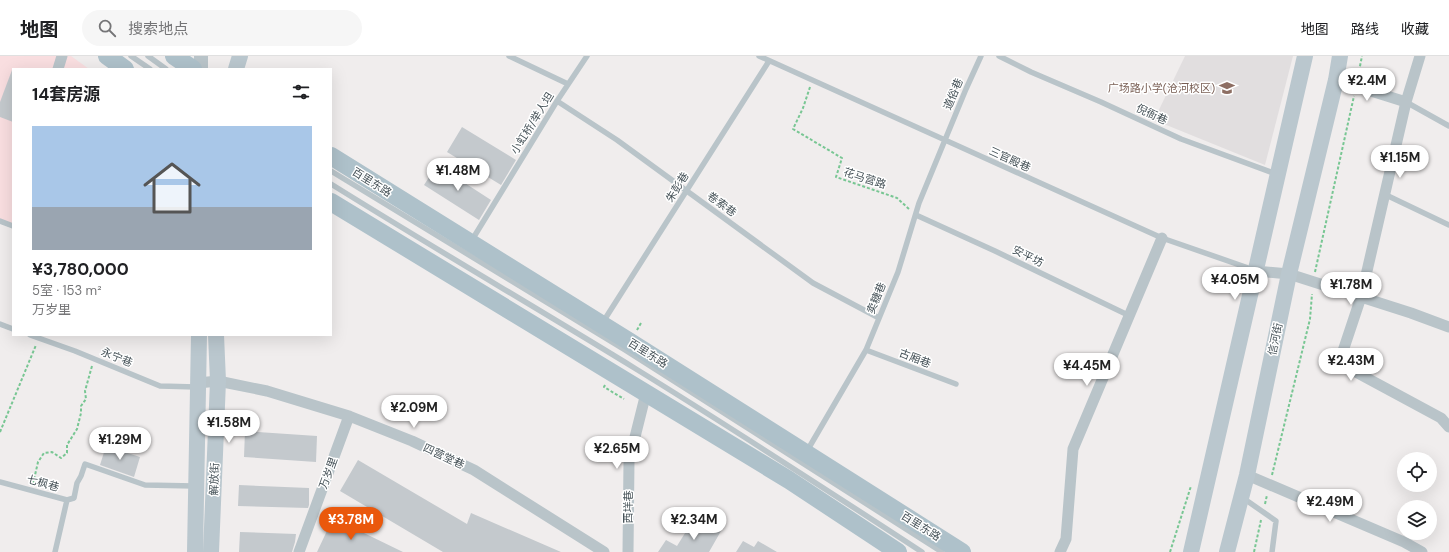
<!DOCTYPE html>
<html lang="zh">
<meta charset="utf-8">
<style>
:root{--surface:#fff;--page:#f6f6f6;--text:#202124;--muted:#757577;--line:#e0e0e0;--accent:#ea580c}
body{margin:0;font-family:"DM Sans","Noto Sans SC",sans-serif;background:var(--page);color:var(--text);height:100vh;display:flex;flex-direction:column;font-size:15px;white-space:nowrap}
*{box-sizing:border-box;margin:0}
p{font-size:13px;color:var(--muted)}
.icon{flex:none;width:22px;height:22px;fill:none;stroke:currentColor;stroke-width:2;stroke-linecap:round;stroke-linejoin:round}
.map{position:relative;flex:1;overflow:hidden}
.drawer{position:absolute;left:12px;top:12px;width:320px;height:268px;display:flex;flex-direction:column;background:var(--surface);border-radius:0px;box-shadow:0 4px 16px #0002}
.drawer>*{flex:none}
.controls{position:absolute;left:1397px;top:396px;display:grid;gap:8px}
.controls a{display:grid;place-items:center;width:40px;height:40px;border-radius:50%;background:var(--surface);box-shadow:0 4px 16px #0002;font-size:20px}
.price{position:absolute;translate:-50% -34px;padding:0 9px;border-radius:14px;background:#fff;color:#222;font-size:13px;line-height:26px;filter:drop-shadow(0 1px 2px #0008)}
.price::after{content:'';position:absolute;left:50%;top:24px;width:12px;height:9px;margin-left:-6px;background:inherit;clip-path:polygon(0 0,100% 0,50% 100%)}
.price.active{background:var(--accent);color:#fff}
ul{padding:0;list-style:none}
li{display:grid;align-content:center;gap:8px;height:212px;padding:0 20px}
li+li{border-top:1px solid var(--line)}
li span{display:grid;place-items:center;height:124px;border-radius:0px;color:#555}
li>.icon{margin-inline-start:auto}
span .icon{width:72px;height:72px;fill:#fffc;stroke-width:1}
li b{font-size:17px}
h2{display:flex;justify-content:space-between;align-items:center;height:48px;padding:0 20px;font-size:17px}
header{display:flex;align-items:center;gap:24px;box-sizing:border-box;height:56px;padding:0 20px;background:var(--surface);border-bottom:1px solid var(--line)}
header strong{font-size:19px}
nav{display:flex;gap:22px;margin-inline-start:auto;font-size:14px}
.search{width:280px;height:36px;background:var(--page);display:flex;align-items:center;gap:10px;box-sizing:border-box;padding:0 14px;border-radius:22px;color:var(--muted);font-size:15px}
.map>svg:first-child{display:block}
.education{fill:#e1dedf}
.medical{fill:#f9dee0}
.building{fill:#c4c9cd}
.lines{fill:none;stroke-linecap:round;stroke-linejoin:round}
.path{stroke:#78c693;stroke-width:2;stroke-dasharray:3 2;stroke-linecap:butt}
.service{stroke:#b9c4c9;stroke-width:5.5}
.minor{stroke:#b9c4c9;stroke-width:11}
.tertiary{stroke:#b9c4c9;stroke-width:14}
.secondary{stroke:#bac7ce;stroke-width:16}
.primary{stroke:#aec1ca;stroke-width:18}
.labels{text-anchor:middle;dominant-baseline:central;stroke-width:3;stroke-linejoin:round;paint-order:stroke}
.education-label{font-size:11px;fill:#785e54;stroke:#fff;text-anchor:end}
.street-label{font-size:11px;fill:#475359;stroke:#fff}
</style>
<header>
<strong>地图</strong>
<div class="search"><svg class="icon" aria-label="search" viewBox="0 0 24 24"><circle cx="10" cy="10" r="6"/><path d="M15 15l6 6"/></svg>搜索地点</div>
<nav><a>地图</a><a>路线</a><a>收藏</a></nav>
</header>
<div class="map">
<svg width="1449" height="496" viewBox="0 0 1449 496">
<rect width="100%" height="100%" fill="#f0eded"/>
<path class="education" d="M1185 0H1293L1265 109 1154 64Z"/>
<path class="medical" d="M0 0H71L89 13H13V170L0 165Z"/>
<path class="building" d="M12 14H13V66L0 61V46Z
M462 71 516 104 501 129 447 96Z
M437 109 491 144 479 164 424 129Z
M245 375 317 380 316 406 244 401Z
M106 390 140 401 134 421 100 409Z
M358 404 467 468 471 457 561 496H443L340 435Z
M239 429 309 432V449L308 452 238 450Z
M333 462 403 496H317Z
M706 466 721 475 709 496H658L666 484 677 490 690 469 701 475Z
M240 476 296 478 295 486 292 496H239Z
M743 485 754 491 758 485 777 496H736Z"/>
<g class="lines">
<path class="path" d="M1351 13 1359 16
M1358 20 1362 0
M810 31 803 52 793 73 842 102 836 121 897 142 909 153
M1315 216 1354 40
M637 274 641 267
M605 329 604 331 624 343
M0 376 36 289
M1272 419 1310 263 1312 238
M33 428 38 406 44 397 52 396 61 402 67 397V389L77 373 81 357V350L86 343 85 335 92 310
M1265 448 1267 439
M1170 496 1191 430
M1254 496 1261 464"/>
<path class="service" d="M131 0 150 13
M148 0 166 13
M509 0 568 28
M759 0 1162 182 1254 214
M999 0 1031 16 1101 46 1181 83 1276 118
M557 45 617 84 813 227 879 262
M1406 46 1449 70
M331 115 625 294 942 496
M331 128C432 191 535 251 636 313 732 372 827 434 922 496
M1384 138 1449 169
M916 159 995 195 1130 260
M0 165 13 170
M472 184 557 45 587 0
M603 266 769 5
M0 268 13 273
M30 279 75 295 160 330 196 331
M866 294 956 328
M807 395 866 294 898 216 919 147 966 33 981 0
M0 426 67 444 74 442 77 427 81 420 85 408 145 429 194 430
M1243 442 1276 465 1272 496
M55 496 67 444"/>
<path class="minor" d="M1420 0 1406 46 1361 241 1339 307 1441 362 1449 371
M58 13 62 0
M1336 24 1406 46
M1256 215 1289 218 1411 257 1449 271
M198 327 218 325 267 335 349 360 412 385 474 414 604 496
M1247 419 1404 486 1422 496
M299 496 349 360
M628 496 629 405 646 337
M1060 496 1066 483 1073 393 1162 182"/>
<path class="tertiary" d="M201 0V13"/>
<path class="secondary" d="M236 13 240 0
M195 496 199 279
M211 496 218 325 216 279
M1191 496 1305 0
M1227 496 1247 419 1289 218 1336 24 1340 0"/>
<path class="primary" d="M107 0 125 13
M174 0 193 13
M331 100 630 286 962 496
M331 146 789 424 898 496"/>
</g>
<defs>
<g id="school-bare" transform="scale(1.2)"><path d="M0-5L7-2L0 1L-7-2ZM-4 1L0 2.5L4 1V4Q0 6-4 4Z" fill="#8d6e63" stroke="#fff" stroke-width="2.5" paint-order="stroke"/></g>
</defs>
<g fill-rule="evenodd">
<use href="#school-bare" x="1227" y="32"/>
</g>
<g class="labels">
<g class="education-label">
<text x="1215" y="32">广场路小学(沧河校区)</text>
</g>
<g class="street-label">
<text transform="translate(953 38) rotate(-67)">道俗巷</text>
<text transform="translate(1152 58) rotate(25)">倪衙巷</text>
<text transform="translate(532 67) rotate(-58)">小虹桥/举人坦</text>
<text transform="translate(1010 103) rotate(24)">三官殿巷</text>
<text transform="translate(865 122) rotate(18)">花马营路</text>
<text transform="translate(372 126) rotate(32)">百里东路</text>
<text transform="translate(677 131) rotate(-58)">朱彭巷</text>
<text transform="translate(722 148) rotate(36)">卷索巷</text>
<text transform="translate(1028 200) rotate(26)">安平坊</text>
<text transform="translate(876 242) rotate(-68)">卖糖巷</text>
<text transform="translate(1275 283) rotate(-78)">信河街</text>
<text transform="translate(648 297) rotate(32)">百里东路</text>
<text transform="translate(117 301) rotate(22)">永宁巷</text>
<text transform="translate(915 302) rotate(21)">古厢巷</text>
<text transform="translate(444 400) rotate(25)">四营堂巷</text>
<text transform="translate(328 417) rotate(-70)">万岁里</text>
<text transform="translate(214 423) rotate(-88)">解放街</text>
<text transform="translate(43 427) rotate(16)">七枫巷</text>
<text transform="translate(628 451) rotate(-90)">西垟巷</text>
<text transform="translate(921 470) rotate(32)">百里东路</text>
</g>
</g>
</svg>
<div class="controls">
<a><svg class="icon" aria-label="locate" viewBox="0 0 24 24"><circle cx="12" cy="12" r="6"/><path d="M12 2v4M12 18v4M2 12h4M18 12h4"/></svg></a>
<a><svg class="icon" aria-label="layers" viewBox="0 0 24 24"><path d="M12 4l9 5-9 5-9-5zM3 14l9 5 9-5"/></svg></a>
</div>
<b class="price" style="left:1367px;top:46px">¥2.4M</b>
<b class="price" style="left:1400px;top:123px">¥1.15M</b>
<b class="price" style="left:458px;top:136px">¥1.48M</b>
<b class="price" style="left:1235px;top:245px">¥4.05M</b>
<b class="price" style="left:1351px;top:250px">¥1.78M</b>
<b class="price" style="left:1351px;top:326px">¥2.43M</b>
<b class="price" style="left:1087px;top:331px">¥4.45M</b>
<b class="price" style="left:414px;top:373px">¥2.09M</b>
<b class="price" style="left:229px;top:388px">¥1.58M</b>
<b class="price" style="left:120px;top:405px">¥1.29M</b>
<b class="price" style="left:617px;top:414px">¥2.65M</b>
<b class="price" style="left:1330px;top:467px">¥2.49M</b>
<b class="price active" style="left:351px;top:485px">¥3.78M</b>
<b class="price" style="left:694px;top:485px">¥2.34M</b>
<section class="drawer">
<h2>14套房源<svg class="icon" aria-label="filters" viewBox="0 0 24 24"><path d="M4 7h16M4 17h16"/><circle cx="9" cy="7" r="2"/><circle cx="15" cy="17" r="2"/></svg></h2>
<ul>
<li><span style="background:linear-gradient(#a9c7e8 65%,#9aa5b1 0)"><svg class="icon" aria-label="home" viewBox="0 0 24 24"><path d="M3 11l9-7 9 7M6 9v11h12V9"/></svg></span><div><b>¥3,780,000</b><p>5室 · 153 m²</p><p>万岁里</p></div></li>
</ul>
</section>
</div>
